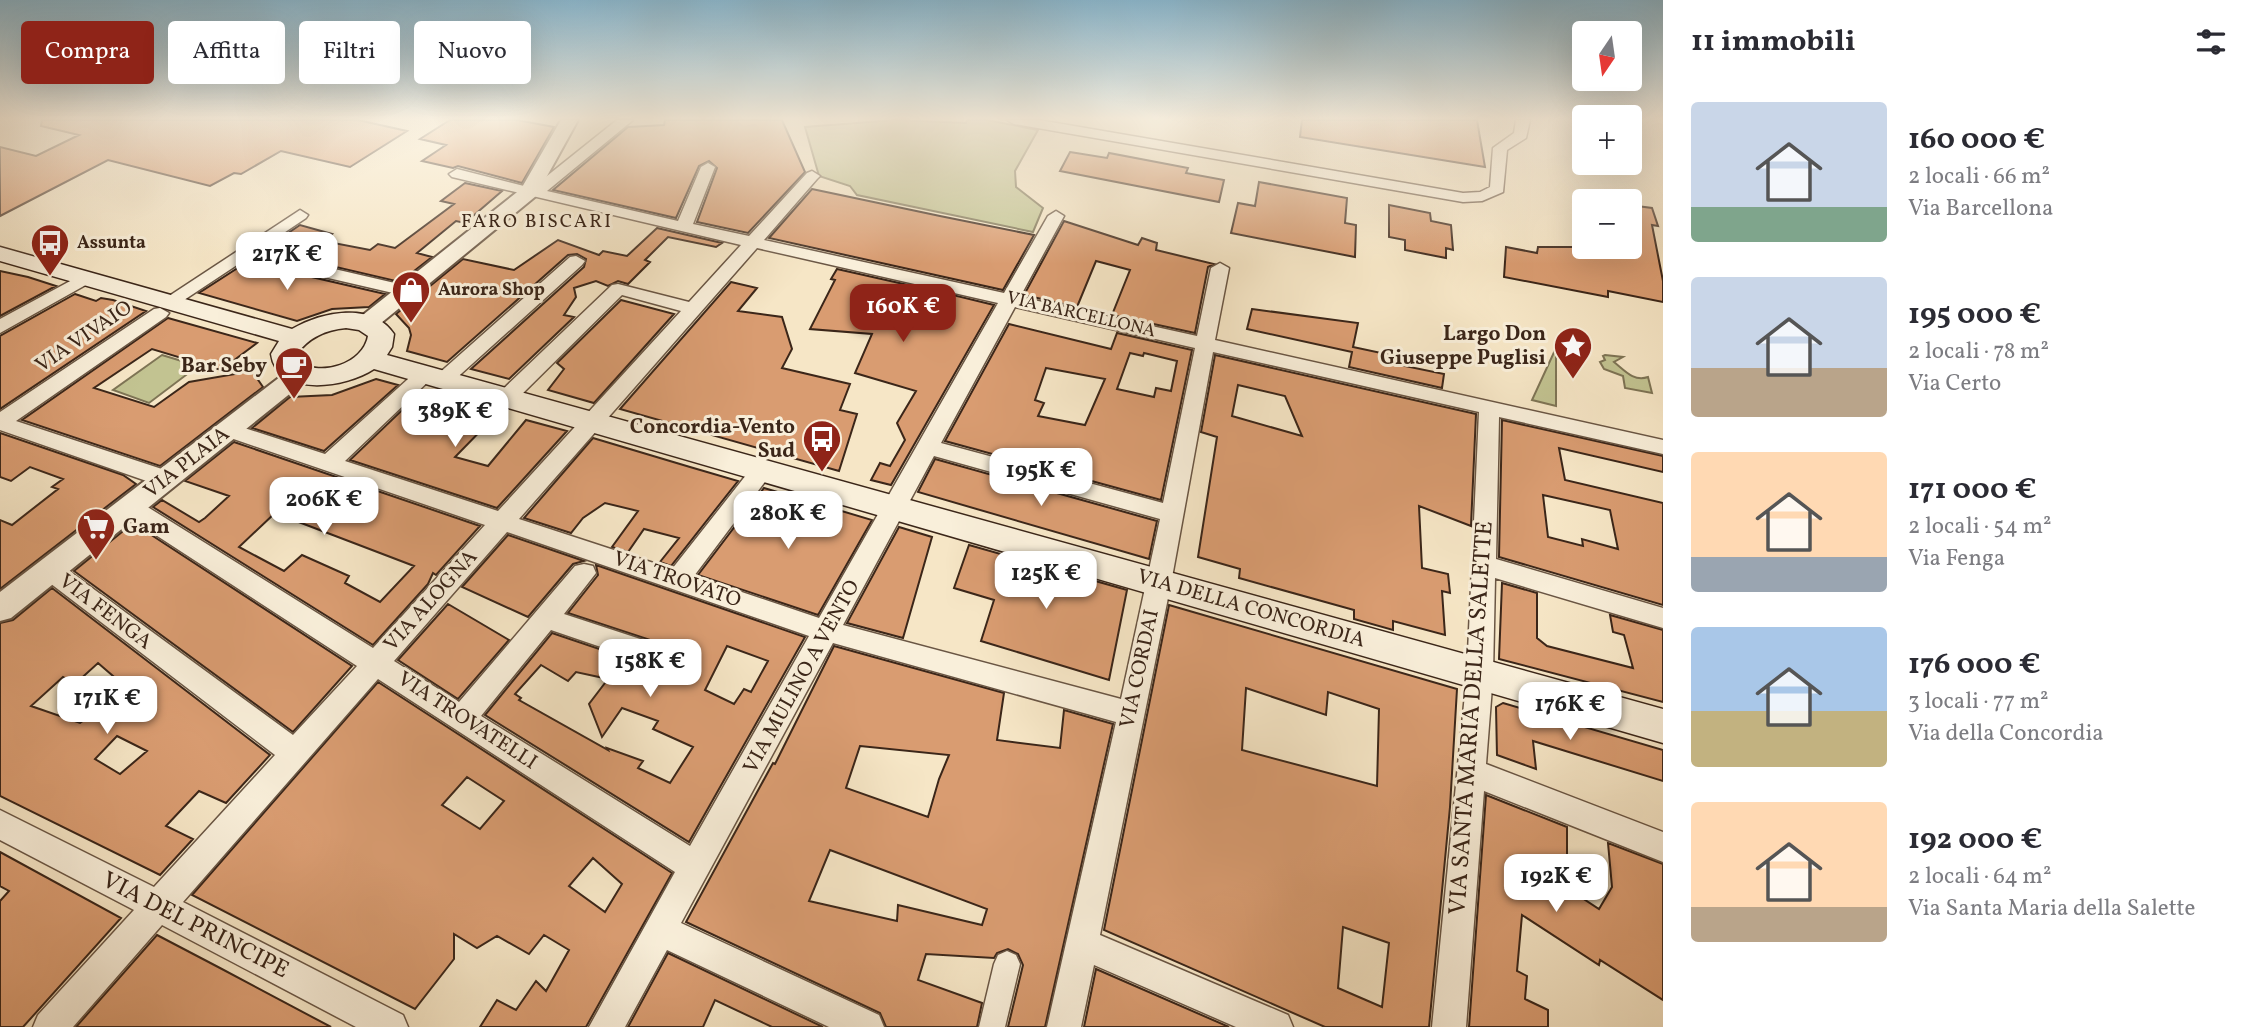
<!DOCTYPE html>
<html lang="it">
<meta charset="utf-8">
<style>
:root{--surface:#fff;--page:#f7f7f7;--text:#2b2b33;--muted:#7c7c81;--accent:#8f2418}
body{margin:0;font-family:Vollkorn,serif;background:var(--page);color:var(--text);height:100vh;display:flex;flex-direction:column;font-size:26px;white-space:nowrap}
*{box-sizing:border-box;margin:0}
p{font-size:23px;color:var(--muted)}
.icon{flex:none;width:38px;height:38px;fill:none;stroke:currentColor;stroke-width:2;stroke-linecap:round;stroke-linejoin:round}
.map{position:relative;flex:1;overflow:hidden}
.drawer{display:flex;flex-direction:column;background:var(--surface);width:595px}
.drawer>*{flex:none}
.banner{position:absolute;left:21px;top:21px;width:665px;height:63px;display:flex;gap:14px}
.needle{width:46px;rotate:193deg}
.controls{position:absolute;left:1572px;top:21px;display:grid;gap:14px}
.controls a{display:grid;place-items:center;width:70px;height:70px;border-radius:7px;background:var(--surface);box-shadow:0 7px 28px #0002;font-size:35px}
.price{position:absolute;translate:-50% -60px;padding:0 16px;border-radius:14px;background:#fff;color:#222;font-size:23px;line-height:46px;filter:drop-shadow(0 2px 4px #0008)}
.price::after{content:'';position:absolute;left:50%;top:42px;width:21px;height:16px;margin-left:-10px;background:inherit;clip-path:polygon(0 0,100% 0,50% 100%)}
.price.active{background:var(--accent);color:#fff}
ul{padding:0;list-style:none}
li{display:flex;align-items:center;gap:21px;height:175px;padding:0 28px}
li span{display:grid;place-items:center;flex:none;width:196px;height:140px;border-radius:7px;color:#555}
li>.icon{margin-inline-start:auto}
span .icon{width:84px;height:84px;fill:#fffc;stroke-width:1}
li b{font-size:30px}
h2{display:flex;justify-content:space-between;align-items:center;height:84px;padding:0 28px;font-size:30px}
.tag{padding:0 24px;border-radius:7px;background:var(--surface);box-shadow:0 7px 28px #0002;font-size:24px;line-height:63px}
.tag.active{background:var(--accent);color:#fff}
main{display:flex;flex:1;min-height:0}
.map>svg:first-child{display:block}
.green{fill:#c2c391;stroke:#7e7455;stroke-width:2}
.building{fill:#d99c71;stroke:#3b2619;stroke-width:2;fill-rule:evenodd}
.lines{fill:none;stroke-linecap:round;stroke-linejoin:round}
.pedestrian-casing{stroke:#6a5644;stroke-width:3}
.minor-casing{stroke:#6a5644;stroke-width:3}
.tertiary-casing{stroke:#6a5644;stroke-width:4}
.secondary-casing{stroke:#3b2619;stroke-width:3}
.pedestrian{fill:#f9efda;fill-rule:evenodd}
.minor{fill:#f9efda;fill-rule:evenodd}
.tertiary{fill:#f9efda;fill-rule:evenodd}
.secondary{fill:#f9efda;fill-rule:evenodd}
.labels{text-anchor:middle;dominant-baseline:central;stroke-width:6;stroke-linejoin:round;paint-order:stroke}
.far-poi-label{font-size:18px;font-weight:bold;fill:#3b2619;stroke:#f9efda;text-anchor:start}
.far-street-label{font-size:18px;fill:#3b2619;stroke:#f9efda}
.far-neighbourhood-label{font-size:19px;letter-spacing:2px;fill:#3b2619;stroke:#f9efda}
.poi-label{font-size:21px;font-weight:bold;fill:#3b2619;stroke:#f9efda;text-anchor:end}
.street-label{font-size:21px;fill:#3b2619;stroke:#f9efda}
.near-street-label{font-size:24px;fill:#3b2619;stroke:#f9efda}
</style>
<main>
<div class="map">
<svg width="1663" height="1027" viewBox="0 0 1663 1027">
<rect width="100%" height="100%" fill="#f6e6c6"/>
<filter id="stains"><feTurbulence type="fractalNoise" baseFrequency=".00286" numOctaves="4"/><feColorMatrix values="0 0 0 0 .2 0 0 0 0 .09 0 0 0 0 .02 0 0 0 .5 -.17"/></filter>
<radialGradient id="worn" r=".72"><stop offset=".6" stop-color="#630" stop-opacity="0"/><stop offset="1" stop-color="#630" stop-opacity=".3"/></radialGradient>
<path class="green" d="M895 120 966 123 967 120H987L1038 130 1015 171 1016 187 1043 208 1033 232 857 195 850 186 819 176 805 127Z
M1556 348V406L1532 400Z
M162 355 198 366 149 403 113 390Z
M1605 355 1623 357 1614 362C1625 371 1634 382 1648 377L1652 393 1625 388 1623 376 1604 369 1600 362 1605 360 1603 356Z"/>
<path class="building" d="M42 120H358L407 131 350 167 281 151 241 174 234 173 210 186 108 160 0 216V147L36 156 79 135 41 126Z
M450 120H517L554 127 522 183 458 166 453 168 422 161 446 145 420 139Z
M665 120H782L805 172 748 233 697 222 717 168 709 161 699 166 676 218 553 190 628 127 664 125Z
M1302 120H1477L1485 167 1300 137Z
M1070 152 1107 158 1109 153 1188 168 1186 173 1224 180 1219 202 1060 171Z
M1259 182 1347 198 1345 223 1356 225 1355 257 1231 233 1238 203 1255 206Z
M465 183 502 191 465 223 456 221 417 253 432 257 400 282 263 250 300 225 332 234 323 241 370 250 378 244 395 248 454 204 441 201Z
M812 189 940 216 1034 235 1003 290 769 238Z
M1389 205 1430 213 1431 221 1451 225 1453 250 1446 248V258L1405 250V240L1389 237Z
M1629 205 1652 208 1658 226 1652 225 1663 281V302L1608 291V297L1504 277 1506 247 1537 253 1538 247H1629Z
M1064 221 1138 245 1142 238 1157 243 1156 250 1214 264 1208 267 1195 333 1112 315 1130 270 1096 261 1077 307 1024 295Z
M657 228 722 243 716 247 668 237 645 260 650 262 628 284 618 281 608 286 596 281 574 288 576 297 564 315 574 317 509 379 471 369 584 267 586 259 577 254 568 255 447 362 407 351 411 335 409 328 396 314 463 259 514 270 558 240 599 255 603 251 627 256Z
M247 262 385 294 369 307 332 309 297 321 199 293Z
M837 269 917 287 909 306 937 314 953 295 994 305 891 485 871 480 880 463 890 466 905 440 897 423 916 391 855 373 872 334 810 329 835 280 831 279Z
M0 271 28 277 56 286 0 316Z
M731 282 757 288 738 311 782 317 792 349 782 368 850 384 840 410 857 414 839 471 620 409Z
M75 294 96 301 101 298 113 300 146 311 0 409V336Z
M621 300 674 314 594 403 548 390 564 369 557 363Z
M1252 309 1358 323 1353 347 1400 357V365L1444 374 1442 388 1349 367 1352 352 1247 329Z
M168 318 257 343 221 370 152 349 94 388 154 407 189 382 252 371 263 387 160 466 22 420Z
M1009 324 1111 349 1117 333 1192 350 1161 500 945 441ZM1130 353 1143 356 1144 353 1177 361 1171 391 1156 388 1154 397 1117 389ZM1046 368 1105 379 1085 425 1038 416 1044 403 1035 400Z
M1215 355 1476 414 1471 526 1419 506 1422 568 1448 574 1450 593 1442 591 1445 635 1393 621V630L1354 619V610L1239 578 1240 569 1198 557 1217 437 1201 432ZM1238 385 1285 396 1302 436 1232 416Z
M376 379 398 385 324 451 252 428 290 397 332 395Z
M422 391 499 412 455 457 488 466 526 420 567 431 497 508 350 460Z
M1502 420 1663 456V472L1559 448 1565 480 1663 503V605L1499 557ZM1543 495 1610 510 1618 549 1582 539 1583 546 1548 537Z
M0 433 123 475 136 484 0 589V520L12 525 58 489 52 487 63 479 30 467 11 481 0 477Z
M593 438 690 467 738 481 671 566 660 562 679 538 644 529 628 552 612 547 638 511 605 503 583 518 571 533 524 518Z
M234 442 480 526 436 575 433 573 428 584 373 645 153 507 162 500 199 522 205 518 229 496 185 481ZM275 513 359 545 414 566 380 602 345 583 349 576 302 555 284 571 239 547Z
M935 459 1157 521 1149 559 918 492Z
M764 488 872 520 818 615 698 575Z
M133 523 352 666 293 732 74 571Z
M899 527 932 537 903 638 847 623Z
M508 535 584 561 573 564 528 617 462 587Z
M969 545 1127 590 1109 680 981 641 994 600 954 588Z
M596 565 805 637 689 842 485 715 552 633 682 677 694 673 698 663 693 654 568 613 598 575ZM727 646 768 661 751 692 744 689 734 704 705 690ZM541 665 568 681 576 672 608 679 589 704 602 737 622 708 658 721 653 729 693 747 670 783 638 768 643 761 607 748 608 750 519 700 521 698 515 694Z
M1502 583 1537 593V638L1547 646 1633 668 1624 635 1613 632 1610 615 1663 630V702L1499 659Z
M52 588 270 755 226 803 199 791 166 826 193 839 160 875 0 796V623L13 620ZM98 663 128 689 80 723 31 706 63 677 75 684ZM117 736 147 751 120 774 95 759Z
M448 604 509 640 458 699 398 660Z
M1169 605 1457 689 1450 807 1429 1027H1325L1104 930ZM1246 688 1326 715 1328 692 1379 709 1377 786 1242 750ZM1343 927 1389 943 1382 1007 1338 988Z
M834 646 1004 693 997 740 1060 748 1064 710 1113 724 1045 1027H1008L1023 965 1018 954 1008 949 997 953 994 958 926 954 918 980 982 1003 977 1027H886L880 1013 686 922 773 763 775 764ZM860 746 949 755 939 779 928 817 846 788ZM830 850 987 909 982 925 898 905 897 921 809 901Z
M378 682 672 873 586 1027H480L497 1000 516 1010 536 981 546 991 569 950 544 935 529 954 497 936 477 948 454 934V959L415 1009 192 895ZM467 777 504 801 480 829 442 805ZM593 858 622 884 605 912 569 886Z
M1503 703 1663 750V781L1533 741 1536 769 1497 755 1496 707Z
M1486 795 1567 827V888L1599 909 1612 887 1608 843 1663 864V1000L1600 960 1599 965 1522 915 1517 971 1527 976 1525 999 1548 1010V1027H1469Z
M0 852 121 918 23 1027H0V901L9 891 0 886Z
M157 935 220 968 331 1027H76Z
M668 953 823 1027H772L715 1000 703 1027H628Z
M1096 969 1229 1027H1084Z"/>
<g class="lines">
<g class="pedestrian-casing">
<path id="pedestrian" d="M1007 951 1016 955 1020 964 1005 1027H979L994 964 998 955Z"/>
</g>
<g class="minor-casing">
<path id="minor" d="M617 120H633L547 191 678 221 701 167 708 163 715 167 693 224 749 236 807 173 812 171 820 176 817 179 764 240 1004 293 1048 216 1056 211 1064 216 1020 297 1197 336 1211 268 1220 263 1229 268 1215 340 1663 440V454L1499 417 1496 559 1663 608V628L1495 578 1493 674 1486 764 1663 832V862L1484 791 1466 1027H1432L1467 674 1479 412 1213 352 1171 583 1100 935 1288 1015 1293 1027H1236L1094 965 1081 1027H1047L1116 722 833 643 681 923 879 1015 884 1027H829L667 950 625 1027H589L675 872 378 679 183 902 403 1015 408 1027H356L162 925 73 1027H33L38 1015 134 910 0 840V810L154 887 275 755 42 577 38 570 42 563 50 561 58 563 293 735 357 666 122 513 119 507 122 501 130 499 138 501 373 648 485 525 222 435 219 430 222 425 229 423 325 454 418 370H432L435 374 432 378 345 461 498 511 681 311 622 295 514 402H500L497 397 500 392 612 285 618 284 689 302 741 245 452 177 449 174 457 169 532 188ZM757 248 998 303 819 618 694 576 770 475 773 470 770 465 762 462 754 465 672 569 519 519ZM1015 307 1195 348 1163 503 941 443ZM934 456 1160 519 1121 699 843 625ZM507 532 809 636 690 846 481 716 551 630 683 675 692 672 696 664 692 656 564 614 596 573 593 566 584 564 575 566 459 702 394 661Z
M1007 120H1039L1463 193 1480 192 1490 187 1493 148 1514 133 1516 120H1530L1526 138 1507 150 1503 192 1482 201 1463 202 1014 124Z
M300 210 308 215 306 218 257 251 412 287 415 291 412 295 406 296 246 259 175 306 169 307 160 302Z
M576 256 585 261 582 265 451 383H437L434 379 437 375 570 257Z
M85 273 91 274 94 278 91 282 0 333V319Z
M160 308 169 313 166 317 16 421 174 473 177 479 174 485 166 487 158 485 0 430V412L154 309Z"/>
</g>
<g class="tertiary-casing">
<path id="tertiary" d="M561 120H578L536 196 375 328H359L356 323 359 318 521 189Z
M298 367 307 370 310 375 307 380 11 618 0 621V592L289 370Z"/>
</g>
<g class="secondary-casing">
<path id="secondary" d="M0 247 292 329C321 312 372 301 394 334L392 347 387 355 1663 709V743L374 369C346 388 277 398 271 354L279 341 0 261ZM346 328 359 330 368 336C363 364 321 377 299 362L297 354C309 337 326 330 346 328Z"/>
</g>
<use href="#pedestrian" class="pedestrian"/>
<use href="#minor" class="minor"/>
<use href="#tertiary" class="tertiary"/>
<use href="#secondary" class="secondary"/>
</g>
<linearGradient id="sky" x2="0" y2="1"><stop stop-color="#8ab9d2"/><stop offset="0.45" stop-color="#fbf4e5"/><stop offset="1" stop-color="#fbf4e5" stop-opacity="0"/></linearGradient>
<rect width="1663" height="264" fill="url(#sky)"/>
<defs>
<g id="bus-pin" transform="scale(2.0125)"><path d="M0 17L-7.5 6A9.5 9.5 0 1 1 7.5 6Z" fill="#8f2418" stroke="#f9efda"/><path d="M-5-6H5V4H4V6H2V4H-2V6H-4V4H-5ZM-3.5-4V0h7V-4ZM-3.5 1.2v1.5H-2V1.2ZM2 1.2v1.5H3.5V1.2Z" fill="#fff"/></g>
<g id="shop-pin" transform="scale(2.0125)"><path d="M0 17L-7.5 6A9.5 9.5 0 1 1 7.5 6Z" fill="#8f2418" stroke="#f9efda"/><path d="M-5-2.5h2.3a2.7 3.5 0 0 1 5.4 0H5L5.5 6h-11ZM-1.5-2.5h3a1.5 2.3 0 0 0-3 0Z" fill="#fff"/></g>
<g id="sight-pin" transform="scale(2.0125)"><path d="M0 17L-7.5 6A9.5 9.5 0 1 1 7.5 6Z" fill="#8f2418" stroke="#f9efda"/><path d="M0-6L1.8-2.2L6-1.7L2.9 1.2L3.7 5.4L0 3.3L-3.7 5.4L-2.9 1.2L-6-1.7L-1.8-2.2Z" fill="#fff"/></g>
<g id="cafe-pin" transform="scale(2.0125)"><path d="M0 17L-7.5 6A9.5 9.5 0 1 1 7.5 6Z" fill="#8f2418" stroke="#f9efda"/><path d="M-5.5-4.5H6V0H3Q3 3.5 0 3.5H-2.5Q-5.5 3.5-5.5 0ZM3-3.2v2h1.7v-2ZM-6 4.5H4V6H-6Z" fill="#fff"/></g>
<g id="supermarket-pin" transform="scale(2.0125)"><path d="M0 17L-7.5 6A9.5 9.5 0 1 1 7.5 6Z" fill="#8f2418" stroke="#f9efda"/><path d="M-6-5.5h2.5l.6 2H6L4.5 2H-2.5L-4.4-4H-6ZM-1.5 3.2a1.3 1.3 0 1 0 .1 0ZM3 3.2a1.3 1.3 0 1 0 .1 0Z" fill="#fff"/></g>
</defs>
<g fill-rule="evenodd">
<use href="#bus-pin" x="50" y="243"/>
<use href="#shop-pin" x="411" y="290"/>
<use href="#sight-pin" x="1573" y="346"/>
<use href="#cafe-pin" x="294" y="366"/>
<use href="#bus-pin" x="822" y="439"/>
<use href="#supermarket-pin" x="96" y="527"/>
</g>
<g class="labels">
<g class="far-poi-label">
<text x="77" y="243">Assunta</text>
<text x="438" y="290">Aurora Shop</text>
</g>
<g class="far-street-label">
<text transform="translate(1081 315) rotate(13)">VIA BARCELLONA</text>
</g>
<g class="far-neighbourhood-label">
<text x="537" y="222">FARO BISCARI</text>
</g>
<g class="poi-label">
<text x="1546" y="334">Largo Don<tspan x="1546" dy="24">Giuseppe Puglisi</tspan></text>
<text x="267" y="366">Bar Seby</text>
<text x="795" y="427">Concordia-Vento<tspan x="795" dy="24">Sud</tspan></text>
<text x="123" y="527" text-anchor="start">Gam</text>
</g>
<g class="street-label">
<text transform="translate(84 337) rotate(-34)">VIA VIVAIO</text>
<text transform="translate(187 463) rotate(-38)">VIA PLAIA</text>
<text transform="translate(677 580) rotate(19)">VIA TROVATO</text>
<text transform="translate(431 601) rotate(-48)">VIA ALOGNA</text>
<text transform="translate(1251 609) rotate(16)">VIA DELLA CONCORDIA</text>
<text transform="translate(105 612) rotate(37)">VIA FENGA</text>
<text transform="translate(1140 669) rotate(-78)">VIA CORDAI</text>
<text transform="translate(802 677) rotate(-61)">VIA MULINO A VENTO</text>
<text transform="translate(467 721) rotate(33)">VIA TROVATELLI</text>
</g>
<g class="near-street-label">
<text transform="translate(1472 718) rotate(-86)">VIA SANTA MARIA DELLA SALETTE</text>
<text transform="translate(195 926) rotate(27)">VIA DEL PRINCIPE</text>
</g>
</g>
<rect width="100%" height="100%" filter="url(#stains)"/>
<rect width="100%" height="100%" fill="url(#worn)"/>
</svg>
<div class="controls">
<a><svg class="needle" viewBox="-14 -14 28 28"><path d="M0-13l5 13h-10z" fill="#e53935"/><path d="M0 13l5-13h-10z" fill="#7c7c81"/></svg></a>
<a>+</a>
<a>−</a>
</div>
<b class="price" style="left:287px;top:292px">217K €</b>
<b class="price active" style="left:903px;top:344px">160K €</b>
<b class="price" style="left:455px;top:449px">389K €</b>
<b class="price" style="left:1041px;top:508px">195K €</b>
<b class="price" style="left:324px;top:537px">206K €</b>
<b class="price" style="left:788px;top:551px">280K €</b>
<b class="price" style="left:1046px;top:611px">125K €</b>
<b class="price" style="left:650px;top:699px">158K €</b>
<b class="price" style="left:107px;top:736px">171K €</b>
<b class="price" style="left:1570px;top:742px">176K €</b>
<b class="price" style="left:1556px;top:914px">192K €</b>
<div class="banner">
<a class="tag active">Compra</a>
<a class="tag">Affitta</a>
<a class="tag">Filtri</a>
<a class="tag">Nuovo</a>
</div>
</div>
<section class="drawer">
<h2>11 immobili<svg class="icon" aria-label="filters" viewBox="0 0 24 24"><path d="M4 7h16M4 17h16"/><circle cx="9" cy="7" r="2"/><circle cx="15" cy="17" r="2"/></svg></h2>
<ul>
<li><span style="background:linear-gradient(#c9d6e8 75%,#7fa58c 0)"><svg class="icon" aria-label="home" viewBox="0 0 24 24"><path d="M3 11l9-7 9 7M6 9v11h12V9"/></svg></span><div><b>160 000 €</b><p>2 locali · 66 m²</p><p>Via Barcellona</p></div></li>
<li><span style="background:linear-gradient(#c9d6e8 65%,#b9a48a 0)"><svg class="icon" aria-label="home" viewBox="0 0 24 24"><path d="M3 11l9-7 9 7M6 9v11h12V9"/></svg></span><div><b>195 000 €</b><p>2 locali · 78 m²</p><p>Via Certo</p></div></li>
<li><span style="background:linear-gradient(#ffd9b3 75%,#9aa5b1 0)"><svg class="icon" aria-label="home" viewBox="0 0 24 24"><path d="M3 11l9-7 9 7M6 9v11h12V9"/></svg></span><div><b>171 000 €</b><p>2 locali · 54 m²</p><p>Via Fenga</p></div></li>
<li><span style="background:linear-gradient(#a9c7e8 60%,#c2b280 0)"><svg class="icon" aria-label="home" viewBox="0 0 24 24"><path d="M3 11l9-7 9 7M6 9v11h12V9"/></svg></span><div><b>176 000 €</b><p>3 locali · 77 m²</p><p>Via della Concordia</p></div></li>
<li><span style="background:linear-gradient(#ffd9b3 75%,#b9a48a 0)"><svg class="icon" aria-label="home" viewBox="0 0 24 24"><path d="M3 11l9-7 9 7M6 9v11h12V9"/></svg></span><div><b>192 000 €</b><p>2 locali · 64 m²</p><p>Via Santa Maria della Salette</p></div></li>
</ul>
</section>
</main>
